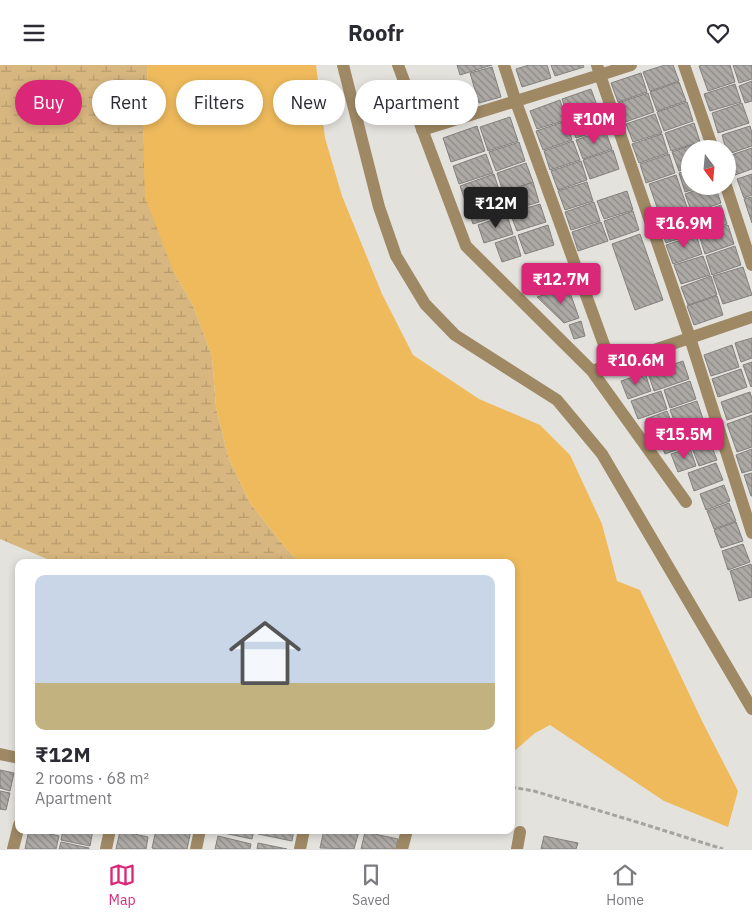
<!DOCTYPE html>
<meta charset="utf-8">
<style>
:root{--surface:#fff;--page:#f2f2f3;--text:#2b2b33;--muted:#7c7c81;--line:#e1e1e2;--accent:#db2777}
body{margin:0;font-family:"IBM Plex Sans",sans-serif;background:var(--page);color:var(--text);height:100vh;display:flex;flex-direction:column;font-size:19px;white-space:nowrap}
*{box-sizing:border-box;margin:0}
p{font-size:16px;color:var(--muted)}
.icon{flex:none;width:28px;height:28px;fill:none;stroke:currentColor;stroke-width:2;stroke-linecap:round;stroke-linejoin:round}
.map{position:relative;flex:1;overflow:hidden}
.sheet{position:absolute;left:15px;top:494px;width:500px;height:275px;display:flex;flex-direction:column;background:var(--surface);border-radius:10px;box-shadow:0 2px 8px #0003}
.sheet>*{flex:none}
.top-card{position:absolute;left:15px;top:15px;width:500px;height:45px;display:flex;gap:10px}
.needle{width:32px;rotate:164deg}
.buttons{position:absolute;left:681px;top:75px;display:grid;gap:10px}
.buttons a{display:grid;place-items:center;width:55px;height:55px;border-radius:50%;background:var(--surface);box-shadow:0 2px 8px #0003;font-size:25px}
.price{position:absolute;translate:-50% -42px;padding:0 11px;border-radius:5px;background:var(--accent);color:#fff;font-size:16px;line-height:32px;filter:drop-shadow(0 1px 2px #0008)}
.price::after{content:'';position:absolute;left:50%;top:30px;width:15px;height:11px;margin-left:-8px;background:inherit;clip-path:polygon(0 0,100% 0,50% 100%)}
.price.active{background:#222;color:#fff}
ul{padding:0;list-style:none}
li{display:grid;align-content:center;gap:10px;height:265px;padding:0 20px}
li+li{border-top:1px solid var(--line)}
li span{display:grid;place-items:center;height:155px;border-radius:10px;color:#555}
li>.icon{margin-inline-start:auto}
span .icon{width:90px;height:90px;fill:#fffc;stroke-width:1}
li b{font-size:21px}
.tag{padding:0 18px;border-radius:22px;background:var(--surface);box-shadow:0 2px 8px #0003;font-size:18px;line-height:45px}
.tag.active{background:var(--accent);color:#fff}
header{display:flex;justify-content:space-between;align-items:center;height:65px;padding:0 20px;background:var(--surface);font-size:22px;font-weight:700}
.menu{display:flex;justify-content:space-around;align-items:center;height:70px;border-top:1px solid var(--line);background:var(--surface);font-size:14px;color:var(--muted)}
.menu a{display:grid;justify-items:center;gap:2px}
.menu .active{color:var(--accent)}
.map>svg:first-child{display:block}
.wetland{fill:url(#wetland-marsh)}
.water{fill:#eeba5c}
.building{fill:url(#building-back-hatch);stroke:#83817d}
.lines{fill:none;stroke-linecap:round;stroke-linejoin:round}
.path{stroke:#a6a4a0;stroke-width:3;stroke-dasharray:5 2.5;stroke-linecap:butt}
.minor{stroke:#9f8965;stroke-width:12}
</style>
<header><svg class="icon" aria-label="menu" viewBox="0 0 24 24"><path d="M4 6h16M4 12h16M4 18h16"/></svg>Roofr<svg class="icon" aria-label="heart" viewBox="0 0 24 24"><path d="M12 20l-8-8c-3-5 5-10 8-4 3-6 11-1 8 4z"/></svg></header>
<div class="map">
<svg width="752" height="784" viewBox="0 0 752 784">
<defs>
<pattern id="wetland-marsh" width="20" height="14" patternUnits="userSpaceOnUse" patternTransform="scale(1.25)"><rect width="20" height="14" fill="#d7b67f"/><path d="M1 5h8M5 5V1M11 12h8M15 12V8" fill="none" stroke="#b89c6d"/></pattern>
<pattern id="building-back-hatch" width="6" height="6" patternUnits="userSpaceOnUse" patternTransform="scale(1.25)"><rect width="6" height="6" fill="#adaaa6"/><path d="M-1 5l2 2M0 0l6 6M5-1l2 2" fill="none" stroke="#8c8a87"/></pattern>
</defs>
<rect width="100%" height="100%" fill="#e4e2dd"/>
<path class="wetland" d="M0 0H148L143 73 174 208 192 238 212 291 216 343 229 394 250 438 288 486 300 497H54L0 474Z"/>
<path class="water" d="M148 0H316L325 73 342 131 382 229 413 290 479 334 540 360 570 390 602 459 617 516 640 525 703 658 738 726 728 762 664 736 550 660 535 668 511 689V498L300 497 288 486 250 438 229 394 216 343 212 291 192 238 174 208 145 132 143 73Z"/>
<path class="building" d="M457 0H492L460 10Z
M529 0H547L551 13 522 22 516 4Z
M551 0H583L584 2 555 11Z
M665 0H673L679 16 650 26 643 7Z
M702 0H730L735 17 708 26 699 1Z
M733 0H752V14L739 18Z
M492 2 501 32 479 38 470 8Z
M641 8 647 27 618 37 611 18Z
M752 16V36L745 38 739 21Z
M679 17 686 36 657 46 650 27Z
M735 19 741 37 710 46 704 29Z
M591 24 598 43 569 53 562 34Z
M648 28 654 47 625 57 618 38Z
M560 35 566 55 537 64 530 46Z
M687 37 693 56 664 66 657 47Z
M742 38 749 58 718 68 712 48Z
M599 44 605 64 576 73 569 55Z
M655 49 662 68 633 77 626 59Z
M510 52 518 76 488 86 480 62Z
M566 56 572 75 543 85 536 66Z
M694 58 700 77 671 86 665 68Z
M477 61 485 86 451 97 443 73Z
M750 61 752 68V81L728 89V84H726L722 70Z
M605 65 612 84 583 94 576 75Z
M662 69 668 88 639 98 632 79Z
M573 76 580 95 550 105 544 86Z
M519 77 525 96 496 106 489 87Z
M701 77 704 84H690V102L679 106 672 87Z
M752 83V104L735 110 728 91Z
M613 85 619 104 590 114 583 95Z
M486 89 493 108 459 119 453 101Z
M669 89 675 108 646 118 640 99Z
M581 96 587 115 558 125 551 106Z
M526 98 533 117 503 127 497 108Z
M690 105V121H704L685 127 679 108Z
M494 109 500 128 466 138 460 121Z
M752 109V130L744 133 737 114Z
M676 110 688 145 661 154 649 119Z
M533 117 539 137 510 146 504 128Z
M587 117 593 136 565 145 558 126Z
M708 121H715L721 138 692 148 685 129Z
M627 126 633 145 604 154 597 136Z
M500 129 507 148 473 159 467 141Z
M752 132V158L744 134Z
M594 137 600 156 571 165 565 147Z
M540 139 546 157 517 166 510 148Z
M721 140 727 159 698 169 692 150Z
M633 146 639 165 610 175 604 156Z
M689 149 695 168 666 178 659 159Z
M507 150 513 169 484 178 478 160Z
M601 157 608 176 578 186 572 167Z
M548 160 554 180 525 189 518 170Z
M728 160 734 179 705 189 699 170Z
M640 169 663 235 635 245 612 179Z
M696 170 702 189 673 199 666 180Z
M515 171 521 191 502 197 495 178Z
M735 181 741 200 712 210 706 191Z
M703 191 710 210 681 219 674 200Z
M559 201 566 220 537 230 530 211Z
M743 202 752 230 723 239 713 211Z
M711 211 717 230 688 240 681 222Z
M568 222 579 253 564 258 537 232Z
M717 231 723 250 694 260 687 241Z
M581 256 585 271 574 274 569 260Z
M752 273V293L741 297 735 278Z
M732 280 739 302 711 311 704 290Z
M683 296 689 314 654 326 648 308Z
M752 297V321L751 322 743 300Z
M741 304 747 322 718 332 712 314Z
M645 308 651 326 628 334 621 316Z
M690 316 696 334 670 343 664 325Z
M661 326 667 344 638 354 631 336Z
M750 327 752 334V347L727 355 721 337Z
M697 336 703 354 677 363 670 345Z
M667 346 674 364 652 372 646 354Z
M752 350V382L737 387 727 359Z
M702 357 708 375 690 382 683 364Z
M680 363 687 381 665 389 658 371Z
M710 377 717 395 699 401 692 383Z
M690 383 696 401 678 407 671 389Z
M752 384V405L742 408 736 390Z
M716 398 723 415 694 426 688 408Z
M752 408V431H751L744 410Z
M724 420 730 436 706 445 700 429Z
M729 438 736 456 714 464 707 446Z
M736 457 743 476 721 483 714 465Z
M743 479 750 497 728 505 722 486Z
M751 499 752 502V532L739 536 730 506Z
M0 705 14 708 10 726 0 723Z
M0 726 10 728 6 745 0 744Z
M29 765H34L59 771 56 784H25Z
M63 765H93L90 781 61 775Z
M156 765H191L187 784H157L152 783Z
M219 765H254L252 774 219 767Z
M259 765H294L292 776 258 769Z
M324 765H353L359 766 354 784 320 783Z
M120 766 148 772 146 784H116Z
M365 767 398 774 396 784H361Z
M218 771 251 779 250 784H215Z
M544 771 578 778 576 784H541Z
M61 777 89 783V784H59Z
M258 778 287 784H257Z"/>
<g class="lines">
<path class="path" d="M511 722 534 726 640 758 723 784"/>
<path class="minor" d="M343 0 379 142 396 191 425 239 455 270 557 335 602 389 752 644
M398 0 466 181 592 306 686 437
M504 0 516 37 611 299
M597 0 600 10 631 0
M684 0 713 84
M422 65 600 10 690 273 752 468
M726 121 752 200
M592 306 752 252
M0 689 19 693
M13 784 19 760
M106 784 110 765
M196 784 200 765
M300 784 304 765
M402 784 407 765
M517 784 520 767"/>
</g>
</svg>
<div class="buttons">
<a><svg class="needle" viewBox="-14 -14 28 28"><path d="M0-13l5 13h-10z" fill="#e53935"/><path d="M0 13l5-13h-10z" fill="#7c7c81"/></svg></a>
</div>
<b class="price" style="left:594px;top:80px">₹10M</b>
<b class="price active" style="left:496px;top:164px">₹12M</b>
<b class="price" style="left:684px;top:184px">₹16.9M</b>
<b class="price" style="left:561px;top:240px">₹12.7M</b>
<b class="price" style="left:636px;top:321px">₹10.6M</b>
<b class="price" style="left:684px;top:395px">₹15.5M</b>
<div class="top-card">
<a class="tag active">Buy</a>
<a class="tag">Rent</a>
<a class="tag">Filters</a>
<a class="tag">New</a>
<a class="tag">Apartment</a>
</div>
<section class="sheet">
<ul>
<li><span style="background:linear-gradient(#c9d6e8 70%,#c2b280 0)"><svg class="icon" aria-label="home" viewBox="0 0 24 24"><path d="M3 11l9-7 9 7M6 9v11h12V9"/></svg></span><div><b>₹12M</b><p>2 rooms · 68 m²</p><p>Apartment</p></div></li>
</ul>
</section>
</div>
<nav class="menu">
<a class="active"><svg class="icon" aria-label="map" viewBox="0 0 24 24"><path d="M3 6l6-2 6 2 6-2v14l-6 2-6-2-6 2zM9 4v14M15 6v14"/></svg>Map</a>
<a><svg class="icon" aria-label="saved" viewBox="0 0 24 24"><path d="M7 4h10v16l-5-4-5 4z"/></svg>Saved</a>
<a><svg class="icon" aria-label="home" viewBox="0 0 24 24"><path d="M3 11l9-7 9 7M6 9v11h12V9"/></svg>Home</a>
</nav>
